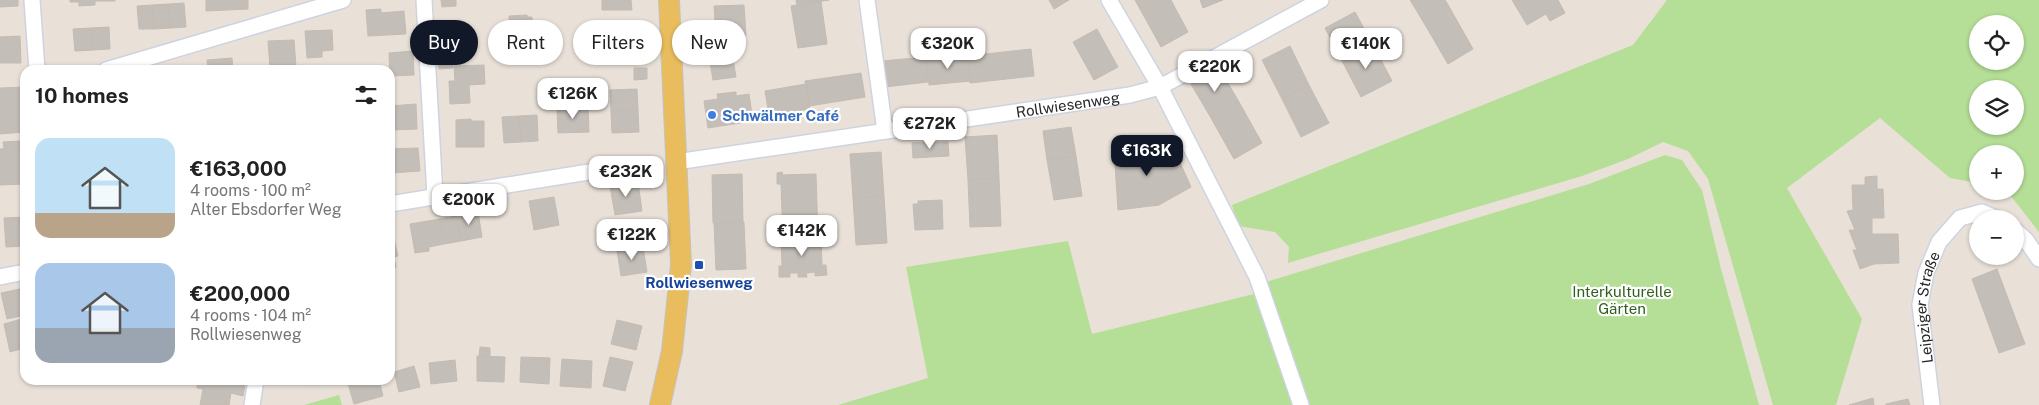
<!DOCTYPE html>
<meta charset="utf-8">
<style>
:root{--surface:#fff;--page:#f2f2f2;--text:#222;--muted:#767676;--accent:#111827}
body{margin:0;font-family:"Public Sans",sans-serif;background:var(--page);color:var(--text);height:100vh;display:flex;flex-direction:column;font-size:19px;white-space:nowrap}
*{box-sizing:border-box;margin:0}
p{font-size:16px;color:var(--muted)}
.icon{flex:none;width:28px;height:28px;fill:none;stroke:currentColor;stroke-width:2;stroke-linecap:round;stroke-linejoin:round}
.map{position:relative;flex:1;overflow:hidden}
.sheet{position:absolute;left:20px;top:65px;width:375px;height:320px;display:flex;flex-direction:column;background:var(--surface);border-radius:15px;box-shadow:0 1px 4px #0004}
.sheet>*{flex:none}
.banner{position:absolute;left:410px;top:20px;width:475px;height:45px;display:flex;gap:10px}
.tools{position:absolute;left:1969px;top:15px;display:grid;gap:10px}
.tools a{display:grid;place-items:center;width:55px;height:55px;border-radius:50%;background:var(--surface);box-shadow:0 1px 4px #0004;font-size:25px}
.price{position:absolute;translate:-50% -42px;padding:0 11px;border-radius:10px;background:#fff;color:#222;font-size:16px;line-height:32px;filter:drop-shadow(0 1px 2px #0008)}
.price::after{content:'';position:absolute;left:50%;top:30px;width:15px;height:11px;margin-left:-8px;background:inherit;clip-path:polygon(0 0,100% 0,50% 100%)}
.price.on{background:var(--accent);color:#fff}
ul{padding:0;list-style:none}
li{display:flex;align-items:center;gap:15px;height:125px;padding:0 15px}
li span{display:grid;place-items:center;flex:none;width:140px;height:100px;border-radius:15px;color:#555}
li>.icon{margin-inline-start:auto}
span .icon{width:60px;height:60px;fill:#fffc;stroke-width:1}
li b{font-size:21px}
h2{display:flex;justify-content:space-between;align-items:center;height:60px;padding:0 15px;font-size:21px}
.chip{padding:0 18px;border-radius:22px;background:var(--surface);box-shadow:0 1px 4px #0004;font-size:18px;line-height:45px}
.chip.on{background:var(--accent);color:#fff}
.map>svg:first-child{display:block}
.green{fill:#b5de96;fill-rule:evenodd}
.building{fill:#c4beb8;stroke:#c4bcb3}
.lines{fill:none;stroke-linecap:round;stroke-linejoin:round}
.minor-casing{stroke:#ced3e0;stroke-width:18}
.major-casing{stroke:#c3c3c3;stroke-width:22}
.minor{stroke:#fff;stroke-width:15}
.major{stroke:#e9bd5d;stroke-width:20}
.shop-dot{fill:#3f7fe0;stroke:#fff;stroke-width:2}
.transit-dot{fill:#1a4fb4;stroke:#fff;stroke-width:2}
.labels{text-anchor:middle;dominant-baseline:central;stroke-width:4.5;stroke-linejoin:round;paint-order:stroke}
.street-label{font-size:15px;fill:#272727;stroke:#fff}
.shop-label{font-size:15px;font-weight:bold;fill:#366cbe;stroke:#fff;text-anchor:start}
.transit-label{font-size:15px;font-weight:bold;fill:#164399;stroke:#fff}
.park-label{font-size:15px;fill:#2f5f1c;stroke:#fff}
</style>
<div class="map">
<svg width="2039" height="405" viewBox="0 0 2039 405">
<rect width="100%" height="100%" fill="#e9e1d8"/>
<path class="green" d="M1667 0H2039V232L2007 191H2015V154H1978L1977 183 1950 178 1880 118 1787 188 1862 319 1836 405H1773L1708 179 1688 151 1663 142 1628 159 1582 176 1288 263 1289 247 1275 232 1238 226 1232 205 1633 45ZM1978 24H2015V61H1978ZM1978 89H2015V126H1978Z
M1665 155 1682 160 1702 190 1721 269 1759 405H838L928 378 906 267 1068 241 1092 334 1270 290 1266 282 1589 184Z
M339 395 342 405H304Z"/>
<path class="building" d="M0 0H18V6L0 7Z
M70 0H115V1H95V5L79 6V2H70Z
M206 0H227V10L206 11Z
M227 0H248V9L227 10Z
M441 0H456V6L442 7Z
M602 0H631L632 10H602Z
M796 0H829L797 5Z
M1049 0H1069L1054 9Z
M1135 0H1156L1140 9Z
M1156 0H1171L1188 32 1161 47 1140 9Z
M1200 0H1223L1203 8Z
M1410 0H1445L1447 3 1421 18Z
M1512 0H1558L1565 13 1550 21 1546 14 1527 25Z
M821 1 827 44 798 48 791 6Z
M184 3 186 27 170 28 169 4Z
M1447 3 1473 49 1448 64 1421 18Z
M169 4 170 28 154 29 153 5Z
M153 5 154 29H139L137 6Z
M744 5 746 35 716 37 714 6Z
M381 9V13L404 11 406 34 368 36 366 10Z
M1355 12 1372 43 1341 59 1325 28Z
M527 15V17H532V30H528L529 52 510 53 509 16Z
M109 27 110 49 93 50 91 28Z
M91 28 93 50 75 51 73 29Z
M624 29V33H632L634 57 609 58 608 34H615V30Z
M1097 29 1118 67 1094 80 1073 42Z
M332 30 333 50 322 51V57L307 58 305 31Z
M20 36 21 63H0V37Z
M451 38 453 68 439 69 437 39Z
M294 40 296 67 270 68 268 41Z
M1372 43 1392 81 1361 97 1341 59Z
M1290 46 1309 85 1282 99 1262 60Z
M1031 49 1034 76 970 83 967 56Z
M413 51 414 75 390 76 389 53Z
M732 53 736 77 713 80 709 56Z
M967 54 970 81 929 85 926 59Z
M926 57 928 82 885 87 882 61Z
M232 58 233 70H208L207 60Z
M484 65 485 84 469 85 470 103 450 104 449 81H455L454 66Z
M634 68H647V79L634 80Z
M1219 68 1239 102 1211 118 1191 84Z
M861 73 865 97 809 106 805 81Z
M806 84 810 109 769 115 765 91Z
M1309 85 1329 123 1301 137 1282 99Z
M24 87 25 132 0 134V88Z
M637 89 638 110 611 112 610 90Z
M736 92V96L749 94 753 121 708 128 704 101 718 99 717 94Z
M1239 102 1262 143 1234 159 1211 118Z
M416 104 417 129 390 130V106Z
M588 108 589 132 558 133 557 109Z
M638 110 639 132 612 133 611 112Z
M537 115 538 141 521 142 519 116Z
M519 116 521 142 504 143 502 117Z
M471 119V121H484V147H456V120Z
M1071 127 1076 156 1047 160 1043 131Z
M997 135 999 178 968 180 965 137Z
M1129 138 1178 158 1191 187 1159 205 1118 210 1115 165Z
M20 141V147L4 148 3 142Z
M948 142 949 156 913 158 912 143Z
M25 147V184L0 185V149Z
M418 148 420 171 391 173 390 149Z
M881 152 884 196 853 198 850 154Z
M1076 156 1082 196 1054 200 1047 160Z
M782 172 783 175 816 174 818 237 783 239 781 184H777V173Z
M742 174 743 222 713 223 712 175Z
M1877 176V189H1883L1884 218H1872V234H1898L1899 263 1874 264 1860 269 1853 250H1857L1849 230H1855L1847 211 1853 210 1852 185H1865V177Z
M999 178 1001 226 970 227 968 180Z
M638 182 642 211 615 215 610 186Z
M884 196 887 243 856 245 853 198Z
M554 197 559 225 534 230 529 201Z
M942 200 943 229 915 230 913 204H918V201Z
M478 212 482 237 461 241 456 216Z
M456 216 461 241 444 244 440 219Z
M25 217V246L6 247 4 218Z
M440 219 444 244 429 247V251L415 253 410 224Z
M390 222 398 256 394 257 396 267 390 268Z
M744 222 746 269 716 270 714 223Z
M821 237 822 265H826L827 275 815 276V272L806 273 807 277H798V273H790V277H779V266H782L781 239Z
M643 247 647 272 621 276 617 251Z
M1997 269 2025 344 1999 353 1972 279Z
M25 288V315L7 319 1 293Z
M25 318V348L10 352 4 324Z
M617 320 642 326 636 350 611 344Z
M480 347 490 348V356H479Z
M477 356 505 357 504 382 477 381Z
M521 357 550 358 549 384 520 382Z
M610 357 633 362 625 391 603 386Z
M562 359 592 361 591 388 560 386Z
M455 360 457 381 431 384 429 363Z
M414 366 420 387 399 392 394 372Z
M198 380H246L243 396 231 393 229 405H200L203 389 197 388Z
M283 380H314L313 385Z
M347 380H379L383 396 354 404Z
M1873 398 1874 405H1849Z
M1908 399 1910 405H1886V404Z"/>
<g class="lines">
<g class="minor-casing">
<g id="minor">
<path d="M32 0 37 70"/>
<path d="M424 0 435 196"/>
<path d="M867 0 885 131"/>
<path d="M1109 0 1160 87 1257 277 1301 405"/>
<path d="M106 70 343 0"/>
<path id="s1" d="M676 162 1130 95 1160 87 1321 0"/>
<path d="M390 204 626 166"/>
<path d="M2015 230 2026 240 2039 259"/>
<path d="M0 277 25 272"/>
<path d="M252 405 256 380"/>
<path id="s2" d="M1932 405 1920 305 1926 273 1939 242 1960 218 1982 212 1998 219"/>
</g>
</g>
<g class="major-casing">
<path id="major" d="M660 405 672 351 681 265 669 0"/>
</g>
<use href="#minor" class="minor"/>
<use href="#major" class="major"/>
</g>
<circle class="shop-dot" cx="712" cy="115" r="5"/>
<rect class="transit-dot" x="694" y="260" width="10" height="10" rx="2.5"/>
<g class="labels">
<g class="street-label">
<text stroke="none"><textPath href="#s1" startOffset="396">Rollwiesenweg</textPath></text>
<text stroke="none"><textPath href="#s2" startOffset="99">Leipziger Straße</textPath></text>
</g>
<g class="shop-label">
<text x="722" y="115">Schwälmer Café</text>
</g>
<g class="transit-label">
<text x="699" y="282">Rollwiesenweg</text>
</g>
<g class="park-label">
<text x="1622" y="291">Interkulturelle<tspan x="1622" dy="17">Gärten</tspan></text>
</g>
</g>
</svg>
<div class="tools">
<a><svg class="icon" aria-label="locate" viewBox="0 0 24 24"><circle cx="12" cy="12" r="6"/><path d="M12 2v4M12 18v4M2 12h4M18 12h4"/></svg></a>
<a><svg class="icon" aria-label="layers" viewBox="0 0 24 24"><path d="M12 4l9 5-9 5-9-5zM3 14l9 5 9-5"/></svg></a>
<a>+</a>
<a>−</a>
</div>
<b class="price" style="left:948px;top:70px">€320K</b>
<b class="price" style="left:1366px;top:70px">€140K</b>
<b class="price" style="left:1215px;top:93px">€220K</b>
<b class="price" style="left:573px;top:120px">€126K</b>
<b class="price" style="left:930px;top:150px">€272K</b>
<b class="price on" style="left:1147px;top:177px">€163K</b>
<b class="price" style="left:626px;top:198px">€232K</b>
<b class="price" style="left:469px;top:226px">€200K</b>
<b class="price" style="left:802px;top:257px">€142K</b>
<b class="price" style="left:632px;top:261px">€122K</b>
<div class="banner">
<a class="chip on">Buy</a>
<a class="chip">Rent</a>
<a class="chip">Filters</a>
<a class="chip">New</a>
</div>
<section class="sheet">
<h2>10 homes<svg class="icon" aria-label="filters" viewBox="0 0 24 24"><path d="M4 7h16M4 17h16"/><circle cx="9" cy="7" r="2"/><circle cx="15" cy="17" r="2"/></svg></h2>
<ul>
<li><span style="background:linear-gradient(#bfe0f5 75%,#b9a48a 0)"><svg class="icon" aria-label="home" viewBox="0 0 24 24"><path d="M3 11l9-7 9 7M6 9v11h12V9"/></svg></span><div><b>€163,000</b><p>4 rooms · 100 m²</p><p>Alter Ebsdorfer Weg</p></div></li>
<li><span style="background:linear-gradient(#a9c7e8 65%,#9aa5b1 0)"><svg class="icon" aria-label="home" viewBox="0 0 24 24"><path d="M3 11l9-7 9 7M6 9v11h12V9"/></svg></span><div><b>€200,000</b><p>4 rooms · 104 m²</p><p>Rollwiesenweg</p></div></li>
</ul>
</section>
</div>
